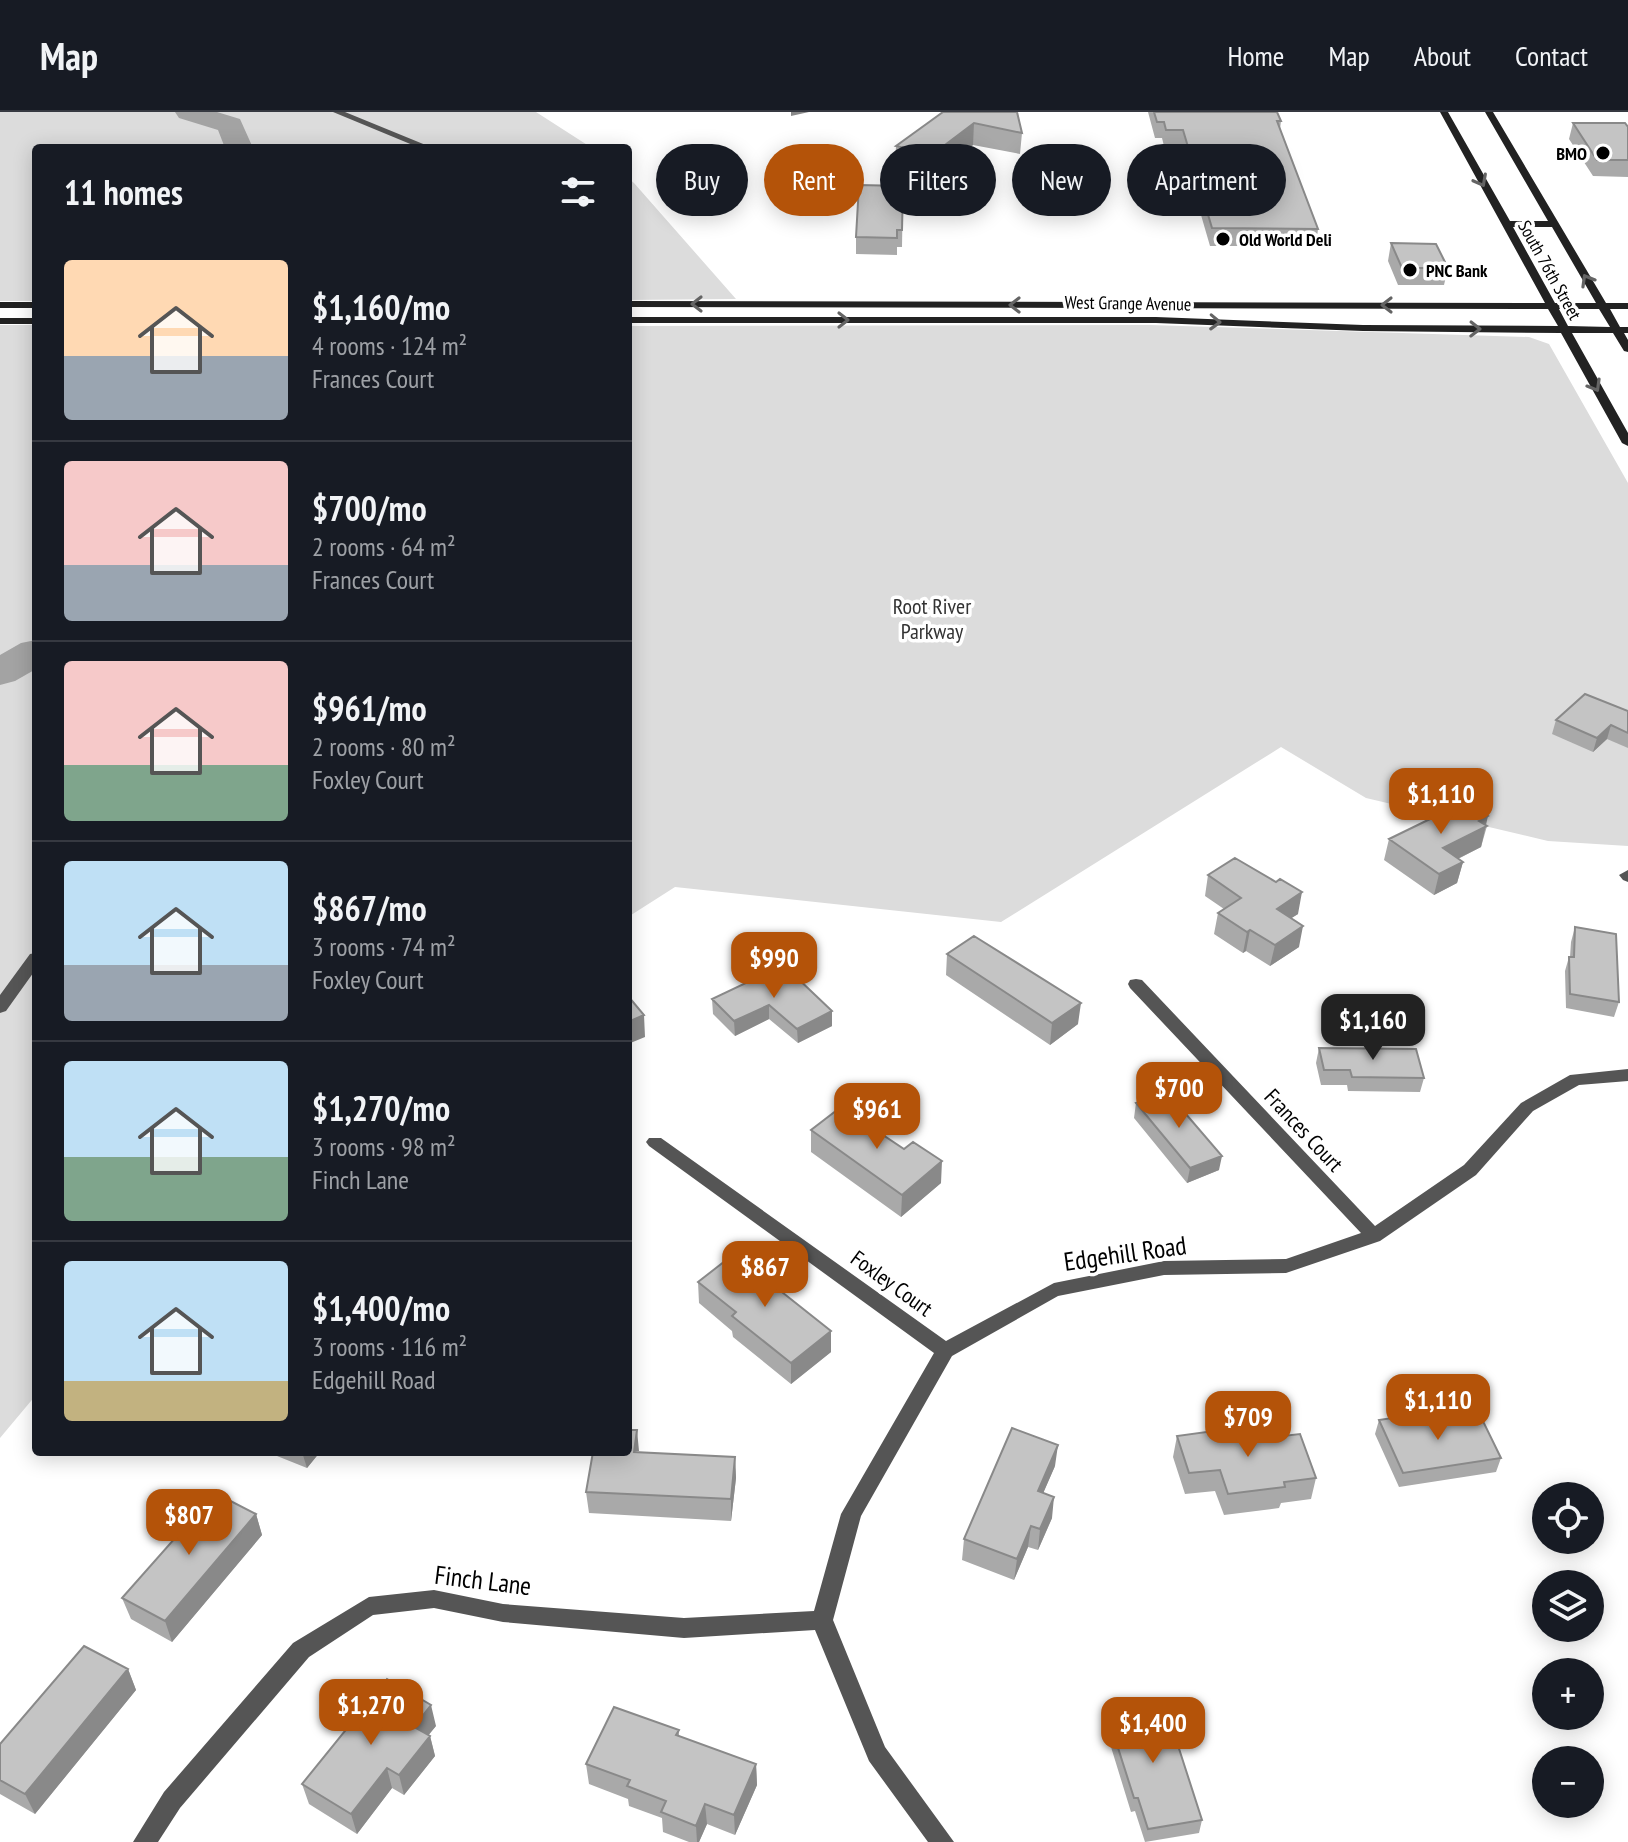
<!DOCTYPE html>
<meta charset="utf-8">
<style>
:root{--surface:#171b24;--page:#242831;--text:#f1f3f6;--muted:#9ea1a6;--line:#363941;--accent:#b45309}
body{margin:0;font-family:"PT Sans Narrow",sans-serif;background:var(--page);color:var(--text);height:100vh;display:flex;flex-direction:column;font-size:30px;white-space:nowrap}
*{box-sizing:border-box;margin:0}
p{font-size:26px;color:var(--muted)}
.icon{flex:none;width:44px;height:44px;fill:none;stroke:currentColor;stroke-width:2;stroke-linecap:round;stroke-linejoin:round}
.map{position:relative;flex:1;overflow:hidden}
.details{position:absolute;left:32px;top:32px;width:600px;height:1312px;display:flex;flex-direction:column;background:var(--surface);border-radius:8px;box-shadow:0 4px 20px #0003}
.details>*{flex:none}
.guide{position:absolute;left:656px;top:32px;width:760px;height:72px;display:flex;gap:16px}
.tools{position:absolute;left:1532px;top:1370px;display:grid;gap:16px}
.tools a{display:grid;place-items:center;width:72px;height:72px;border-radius:50%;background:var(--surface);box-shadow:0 4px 20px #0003;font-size:40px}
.price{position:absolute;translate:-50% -68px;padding:0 18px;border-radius:16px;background:var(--accent);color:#fff;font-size:26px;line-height:52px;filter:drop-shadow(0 2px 4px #0008)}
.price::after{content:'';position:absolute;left:50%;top:48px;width:24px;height:18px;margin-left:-12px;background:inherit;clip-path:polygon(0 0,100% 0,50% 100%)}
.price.current{background:#222;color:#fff}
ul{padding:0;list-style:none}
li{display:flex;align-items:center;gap:24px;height:200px;padding:0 32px}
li+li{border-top:2px solid var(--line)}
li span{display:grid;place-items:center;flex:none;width:224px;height:160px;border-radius:8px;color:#555}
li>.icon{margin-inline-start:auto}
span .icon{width:96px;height:96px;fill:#fffc;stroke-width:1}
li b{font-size:34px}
h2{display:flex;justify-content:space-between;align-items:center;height:96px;padding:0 32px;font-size:34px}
.chip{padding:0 28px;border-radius:36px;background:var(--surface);box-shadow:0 4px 20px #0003;font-size:28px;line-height:72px}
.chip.current{background:var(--accent);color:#fff}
header{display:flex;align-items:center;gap:48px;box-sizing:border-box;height:112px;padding:0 40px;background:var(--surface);border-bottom:2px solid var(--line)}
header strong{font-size:38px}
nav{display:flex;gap:44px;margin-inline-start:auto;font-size:28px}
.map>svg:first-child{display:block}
.green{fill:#dcdcdc}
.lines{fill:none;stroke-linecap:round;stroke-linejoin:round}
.river{fill:#a3a3a3;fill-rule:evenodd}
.street{fill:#555;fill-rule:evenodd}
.secondary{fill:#222;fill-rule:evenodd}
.wall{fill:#a9a9a9}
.shaded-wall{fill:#898989}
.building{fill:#c4c4c4;stroke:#898989;stroke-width:2}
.oneway{stroke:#646464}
.poi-dot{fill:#000;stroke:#fff;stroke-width:3}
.labels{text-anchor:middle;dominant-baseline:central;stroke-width:7;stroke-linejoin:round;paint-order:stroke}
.far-poi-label{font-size:18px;font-weight:bold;fill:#000;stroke:#fff;text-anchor:start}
.far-street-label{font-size:18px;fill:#000;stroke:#fff}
.park-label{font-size:22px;fill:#333;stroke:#fff}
.street-label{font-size:22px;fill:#000;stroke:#fff}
.near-street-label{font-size:26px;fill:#000;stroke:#fff}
</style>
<header>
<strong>Map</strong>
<nav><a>Home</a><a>Map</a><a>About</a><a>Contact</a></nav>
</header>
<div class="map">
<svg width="1628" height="1730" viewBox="0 0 1628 1730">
<rect width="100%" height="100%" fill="#fff"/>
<path class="green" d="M0 0H536L592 36H36V189H0Z
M628 66 634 71 736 187 628 188Z
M0 213H36V1283L0 1326Z
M1150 213 1529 225 1549 232 1628 371V734L1548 729 1366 686 1281 635 1001 810 675 775 628 805V214Z"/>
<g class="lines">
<path class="river" d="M175 0H217L240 7 253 36H225L218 18 179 6Z
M36 528V557L15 569 0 573V543L21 531Z"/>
<path class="street" d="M333 0H345L433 36H420Z
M1628 758V770L1623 768 1619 763Z
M36 841V857L6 899 0 901V883L30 842Z
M1136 867 1142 868 1375 1114 1464 1053 1521 991 1570 963 1628 957V969L1579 973 1533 999 1476 1063 1380 1129 1286 1161 1164 1163 1058 1184 952 1244 861 1404 833 1508 885 1635 954 1730H928L869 1649 815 1518 684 1526 503 1510 434 1496 373 1503 309 1545 180 1696 158 1730H133L164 1680 293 1531 369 1485 434 1478 503 1492 684 1506 814 1499 841 1402 934 1241 649 1034 646 1030 649 1026H661L946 1229 1054 1171 1164 1149 1286 1147 1361 1121 1130 876 1128 872 1130 868Z"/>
<path class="secondary" d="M1440 0H1448L1510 109H1548L1485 0H1493L1606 191H1628V197H1610L1620 215H1628V221H1624L1628 228V240L1624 239 1613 221H1572L1628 321V334L1622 331 1561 221 1363 219 1156 211H628V205H1156L1363 213 1558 214 1548 197 628 195V189L1545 191ZM1513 115H1552L1596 191H1555ZM1559 197H1599L1610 215 1568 214Z
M0 190H36V196H0Z
M0 206H36V212H0Z"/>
</g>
<path class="wall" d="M943 0 1022 21 1020 42 973 33 932 64 895 56 896 34Z
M1148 0H1277L1281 9 1280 17 1318 117 1316 134H1210L1181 34H1164L1162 26H1155Z
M1573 11 1628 15V65L1593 64 1569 27Z
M903 74 902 135H897V143L856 142V125Z
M1391 131 1448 156 1444 173H1398L1388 149Z
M1628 599V636L1607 627 1593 640 1552 622 1556 608Z
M1486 713 1487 714 1481 735 1458 747 1463 750 1457 771 1434 783 1384 748 1389 727Z
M1208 763 1298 802 1291 806 1299 835 1270 854 1246 839 1243 841 1214 822 1218 801 1224 797 1205 784Z
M1575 815 1619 890 1614 905 1566 896 1565 859 1569 845H1570L1571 830Z
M947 842 1078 912 1050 933 946 863Z
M774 870 832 914 798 931 769 907 735 924 713 902 712 887Z
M1319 936 1424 966 1420 980 1348 979 1347 973H1321L1316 951Z
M1136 991 1219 1058 1187 1071 1134 1006Z
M811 1018 941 1071 901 1105 811 1040Z
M698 1170 831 1219V1240L791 1272 733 1225 732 1219 699 1191Z
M1379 1308 1422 1311 1501 1346 1496 1360 1399 1375 1375 1322Z
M1230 1322 1266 1326 1316 1366 1311 1387 1281 1391 1279 1396 1224 1403 1215 1379 1185 1382 1173 1345 1177 1324Z
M267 1340H320L307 1356Z
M639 1340 735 1345 736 1366 731 1409 589 1401 586 1380Z
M1055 1354 1043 1381 1052 1406 1038 1438 1028 1435 1014 1468 962 1448 964 1427Z
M256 1402 262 1423 172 1530 131 1507 122 1486Z
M128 1557 136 1578 35 1702 0 1682V1632Z
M1105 1595 1165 1619 1202 1708 1199 1721 1145 1730 1135 1699 1131 1700 1103 1609Z
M436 1614 428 1623 430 1624 435 1644 404 1683 392 1676 357 1722 309 1692 302 1672Z
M679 1618V1624L756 1652 757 1673 735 1723 707 1712 699 1730H689L663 1720 662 1706 629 1694 628 1687 589 1672 586 1652Z"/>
<path class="shaded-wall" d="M791 0H809L791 4Z
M974 11 973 33 932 64 933 42Z
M1611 613 1607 627 1593 640 1597 626Z
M1488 704 1481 735 1437 757 1443 736 1479 709Z
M1463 750 1457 771 1434 783 1439 762Z
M1302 780 1298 802 1273 818 1277 797Z
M1303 814 1299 835 1270 854 1275 833Z
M1250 818 1246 839 1243 841 1247 820Z
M1081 891 1078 912 1050 933 1052 911Z
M769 893V907L735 924 734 909Z
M832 899V914L798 931 797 917Z
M644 903 645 925 628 932V910Z
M1222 1044 1219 1058 1187 1071 1190 1056Z
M942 1049 941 1071 901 1105 902 1083Z
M831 1219V1240L791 1272V1251Z
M637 1318 639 1339 634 1340Z
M1058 1333 1055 1354 1035 1400 1038 1379Z
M302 1340H320L307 1356Z
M735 1345 736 1366 731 1409V1387Z
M1054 1385 1052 1406 1038 1438 1040 1417Z
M256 1402 262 1423 172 1530 165 1509Z
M1031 1414 1028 1435 1014 1468 1017 1447Z
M128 1557 136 1578 35 1702 25 1682Z
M431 1593 436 1614 419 1635 414 1615Z
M430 1624 435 1644 404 1683 399 1663Z
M756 1652 757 1673 735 1723 734 1703Z
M387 1656 392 1676 357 1722 351 1702Z
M705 1692 707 1712 699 1730H697L696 1714Z"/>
<path class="building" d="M943 0H1017L1022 21 974 11 933 42 896 34Z
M1154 0H1277L1281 9H1277L1318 117 1212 116 1183 18H1166L1164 10H1157Z
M1573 11H1625L1628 15V48H1597Z
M859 73 903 74 902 118H897V126L856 125Z
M1391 131 1436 132 1448 156H1402Z
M1585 582 1628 599V621L1611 613 1597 626 1556 608Z
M1467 689 1488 704 1479 709 1487 714 1443 736 1463 750 1439 762 1389 727Z
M1235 746 1276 770 1280 767 1302 780 1277 797 1303 814 1275 833 1250 818 1247 820 1218 801 1241 786 1208 763Z
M1575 815 1616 822 1619 890 1570 882 1569 845H1574Z
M974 824 1081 891 1052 911 947 842Z
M765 862 774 870 793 862 832 899 797 917 769 893 734 909 712 887Z
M628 884 644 903 628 910Z
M1319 936 1416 937 1424 966 1352 965 1350 958H1324Z
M1167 980 1222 1044 1190 1056 1136 991Z
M841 995 904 1037 913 1030 942 1049 902 1083 811 1018Z
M734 1142 831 1219 791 1251 732 1204 736 1200 698 1170Z
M1418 1302 1422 1311 1480 1303 1501 1346 1403 1361 1379 1308Z
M1012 1316 1058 1333 1038 1379 1054 1385 1040 1417 1031 1414 1017 1447 964 1427Z
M1228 1317 1230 1322 1263 1318 1266 1326 1300 1322 1316 1366 1284 1370 1285 1375 1228 1382 1220 1358 1189 1361 1177 1324Z
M628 1318H637L634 1340 735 1345 731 1387 586 1380 593 1340H628Z
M215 1381 256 1402 165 1509 122 1486Z
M84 1534 128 1557 25 1682 0 1668V1632Z
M387 1567 431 1593 414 1615 430 1624 399 1663 387 1656 351 1702 302 1672Z
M1154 1587 1165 1619 1173 1618 1202 1708 1148 1717 1138 1686H1134L1105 1595Z
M614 1595 679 1618 676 1623 756 1652 734 1703 705 1692 696 1714 661 1700 666 1689 627 1674 630 1668 586 1652Z"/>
<defs><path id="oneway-chevron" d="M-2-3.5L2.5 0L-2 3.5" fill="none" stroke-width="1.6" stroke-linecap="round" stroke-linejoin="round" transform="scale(2)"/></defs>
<g class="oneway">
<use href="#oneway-chevron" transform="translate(1481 69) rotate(62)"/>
<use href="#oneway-chevron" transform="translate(1587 168) rotate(-120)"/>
<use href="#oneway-chevron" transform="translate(697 192) rotate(-180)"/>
<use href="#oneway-chevron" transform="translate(1015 193) rotate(-180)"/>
<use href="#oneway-chevron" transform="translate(1387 193) rotate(180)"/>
<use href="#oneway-chevron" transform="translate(843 208)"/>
<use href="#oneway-chevron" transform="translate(1215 210) rotate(2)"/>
<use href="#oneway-chevron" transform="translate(1475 217) rotate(1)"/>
<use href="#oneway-chevron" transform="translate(1595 274) rotate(60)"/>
</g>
<g class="poi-dot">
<circle cx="1603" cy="41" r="8"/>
<circle cx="1223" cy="127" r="8"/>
<circle cx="1410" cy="158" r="8"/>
</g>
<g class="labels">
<g class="far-poi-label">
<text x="1587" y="41" text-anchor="end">BMO</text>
<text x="1239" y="127">Old World Deli</text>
<text x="1426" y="158">PNC Bank</text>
</g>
<g class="far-street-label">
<text transform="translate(1550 158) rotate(61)">South 76th Street</text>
<text transform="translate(1128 191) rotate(1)">West Grange Avenue</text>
</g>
<g class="park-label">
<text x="932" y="494">Root River<tspan x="932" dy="25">Parkway</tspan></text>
</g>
<g class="street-label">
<text transform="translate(1304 1018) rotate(47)">Frances Court</text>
<text transform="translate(892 1171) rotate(36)">Foxley Court</text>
</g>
<g class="near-street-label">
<text transform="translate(1125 1141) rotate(-8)">Edgehill Road</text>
<text transform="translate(483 1468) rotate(7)">Finch Lane</text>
</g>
</g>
</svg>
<div class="tools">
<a><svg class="icon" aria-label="locate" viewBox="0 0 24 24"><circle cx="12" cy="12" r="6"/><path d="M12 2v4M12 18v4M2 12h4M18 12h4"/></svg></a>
<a><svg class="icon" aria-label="layers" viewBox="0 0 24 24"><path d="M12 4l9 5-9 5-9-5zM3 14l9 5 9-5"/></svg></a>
<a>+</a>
<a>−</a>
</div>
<b class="price" style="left:1441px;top:724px">$1,110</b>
<b class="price" style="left:774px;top:888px">$990</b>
<b class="price current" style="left:1373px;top:950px">$1,160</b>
<b class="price" style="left:1179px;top:1018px">$700</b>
<b class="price" style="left:877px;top:1039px">$961</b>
<b class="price" style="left:765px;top:1197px">$867</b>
<b class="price" style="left:1438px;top:1330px">$1,110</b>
<b class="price" style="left:1248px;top:1347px">$709</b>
<b class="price" style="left:189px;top:1445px">$807</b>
<b class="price" style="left:371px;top:1635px">$1,270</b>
<b class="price" style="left:1153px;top:1653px">$1,400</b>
<div class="guide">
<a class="chip">Buy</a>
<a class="chip current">Rent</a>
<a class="chip">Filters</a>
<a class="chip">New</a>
<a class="chip">Apartment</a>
</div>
<section class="details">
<h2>11 homes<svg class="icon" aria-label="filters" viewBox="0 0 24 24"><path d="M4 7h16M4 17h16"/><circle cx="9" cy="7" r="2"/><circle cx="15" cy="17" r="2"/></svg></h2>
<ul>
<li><span style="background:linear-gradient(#ffd9b3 60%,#9aa5b1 0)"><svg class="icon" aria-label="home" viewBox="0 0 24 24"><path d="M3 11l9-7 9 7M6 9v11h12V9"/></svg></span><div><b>$1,160/mo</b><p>4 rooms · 124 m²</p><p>Frances Court</p></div></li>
<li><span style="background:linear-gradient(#f6c9c9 65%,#9aa5b1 0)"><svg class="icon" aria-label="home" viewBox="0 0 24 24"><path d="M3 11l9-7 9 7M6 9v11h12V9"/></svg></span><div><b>$700/mo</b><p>2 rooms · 64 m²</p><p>Frances Court</p></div></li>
<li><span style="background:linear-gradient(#f6c9c9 65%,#7fa58c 0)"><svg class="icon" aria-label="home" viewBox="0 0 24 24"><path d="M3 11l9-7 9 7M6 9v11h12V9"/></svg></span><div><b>$961/mo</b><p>2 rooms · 80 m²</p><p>Foxley Court</p></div></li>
<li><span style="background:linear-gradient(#bfe0f5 65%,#9aa5b1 0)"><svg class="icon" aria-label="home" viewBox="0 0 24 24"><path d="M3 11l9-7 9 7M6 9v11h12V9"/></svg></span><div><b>$867/mo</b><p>3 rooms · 74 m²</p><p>Foxley Court</p></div></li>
<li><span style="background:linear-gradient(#bfe0f5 60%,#7fa58c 0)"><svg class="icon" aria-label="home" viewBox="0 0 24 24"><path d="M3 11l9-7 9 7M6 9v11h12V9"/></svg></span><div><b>$1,270/mo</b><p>3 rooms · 98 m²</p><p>Finch Lane</p></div></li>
<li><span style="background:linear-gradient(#bfe0f5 75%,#c2b280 0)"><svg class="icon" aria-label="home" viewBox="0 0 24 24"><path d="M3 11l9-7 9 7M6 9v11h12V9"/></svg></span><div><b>$1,400/mo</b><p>3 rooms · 116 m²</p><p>Edgehill Road</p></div></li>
</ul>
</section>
</div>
